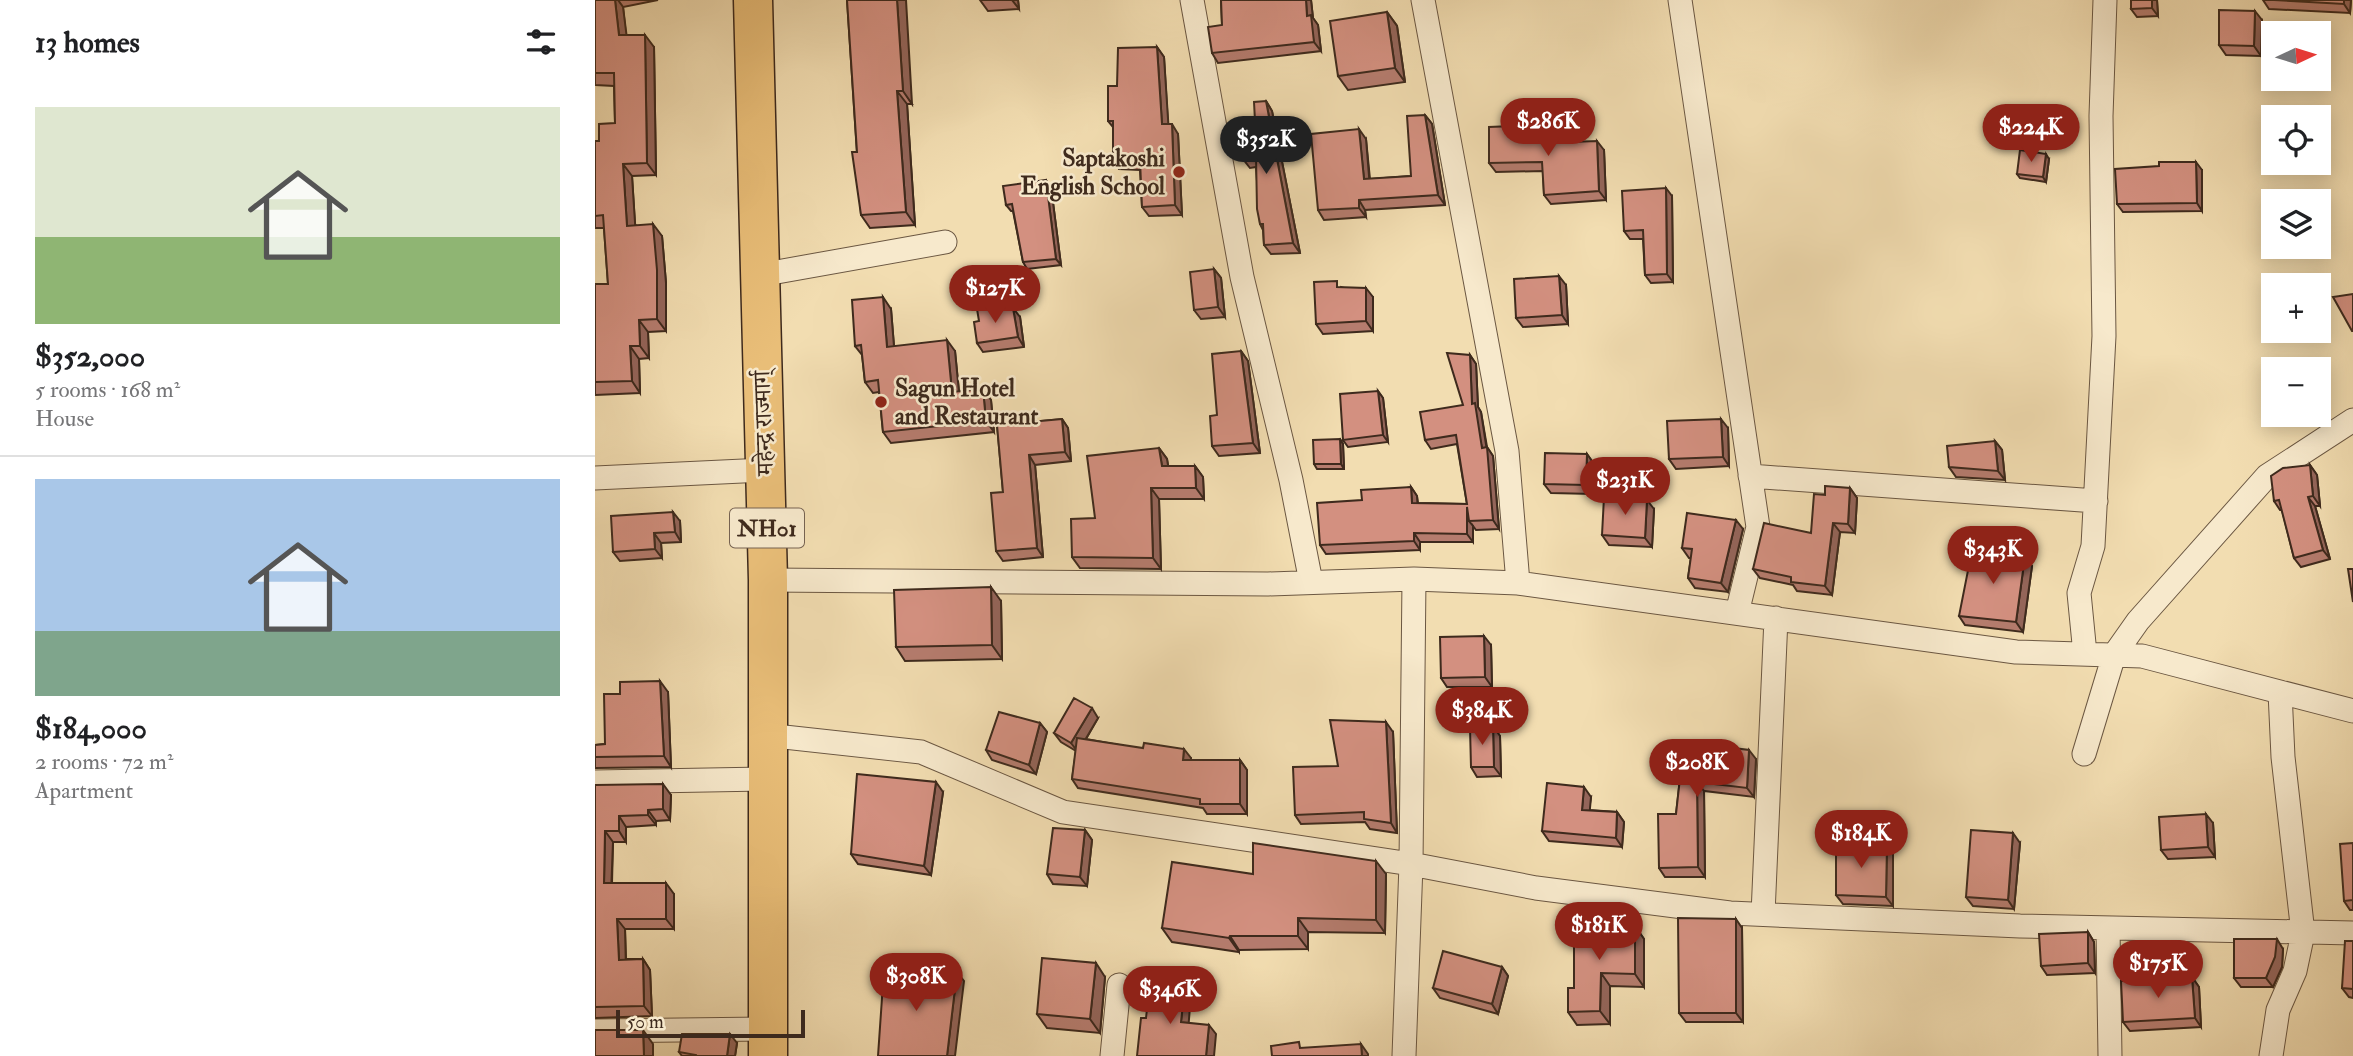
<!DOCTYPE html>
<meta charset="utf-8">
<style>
:root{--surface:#fff;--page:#f2f2f2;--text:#202124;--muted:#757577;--line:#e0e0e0;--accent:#8f2418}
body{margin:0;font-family:"IM FELL Double Pica","Noto Serif Devanagari",serif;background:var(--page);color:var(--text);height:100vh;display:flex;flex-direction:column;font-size:26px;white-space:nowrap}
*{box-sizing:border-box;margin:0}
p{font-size:23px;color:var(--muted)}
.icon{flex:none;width:38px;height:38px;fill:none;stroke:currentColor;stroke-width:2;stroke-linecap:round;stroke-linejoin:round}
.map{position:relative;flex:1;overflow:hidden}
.details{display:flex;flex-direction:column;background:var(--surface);width:595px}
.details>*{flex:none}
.needle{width:46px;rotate:86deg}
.fabs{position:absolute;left:1666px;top:21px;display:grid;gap:14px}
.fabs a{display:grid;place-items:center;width:70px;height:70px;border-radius:0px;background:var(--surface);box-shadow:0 4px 18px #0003;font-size:35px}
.scale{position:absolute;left:21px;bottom:18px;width:189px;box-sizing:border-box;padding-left:7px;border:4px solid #3e2a1d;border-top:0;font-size:19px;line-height:24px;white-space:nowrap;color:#3e2a1d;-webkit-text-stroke:5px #f7e9cc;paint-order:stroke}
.price{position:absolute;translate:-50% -60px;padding:0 16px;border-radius:24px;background:var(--accent);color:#fff;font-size:23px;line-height:46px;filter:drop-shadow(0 2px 4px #0008)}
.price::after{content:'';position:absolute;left:50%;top:42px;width:21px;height:16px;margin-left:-10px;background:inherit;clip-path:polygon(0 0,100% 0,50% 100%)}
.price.selected{background:#222;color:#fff}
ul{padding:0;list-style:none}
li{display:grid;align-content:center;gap:14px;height:371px;padding:0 35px}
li+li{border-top:2px solid var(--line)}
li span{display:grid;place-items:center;height:217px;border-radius:0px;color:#555}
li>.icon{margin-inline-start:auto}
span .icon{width:126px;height:126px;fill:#fffc;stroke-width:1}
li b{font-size:30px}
h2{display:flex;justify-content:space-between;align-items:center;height:84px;padding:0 35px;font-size:30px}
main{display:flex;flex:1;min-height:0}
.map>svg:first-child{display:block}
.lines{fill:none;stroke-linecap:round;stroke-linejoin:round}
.minor-casing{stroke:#6b5742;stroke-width:25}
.trunk-casing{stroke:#3e2a1d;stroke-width:41}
.minor{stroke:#f7e9cc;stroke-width:23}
.trunk{stroke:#e9be78;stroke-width:38}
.wall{fill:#b57c6e;stroke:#3e2a1d;stroke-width:2}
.shaded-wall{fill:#94655a;stroke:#3e2a1d;stroke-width:2}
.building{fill:#d39080;stroke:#3e2a1d;stroke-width:2}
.poi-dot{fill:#8f2418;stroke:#f7e9cc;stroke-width:2.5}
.labels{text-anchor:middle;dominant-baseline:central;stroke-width:5;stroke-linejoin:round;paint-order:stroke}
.shield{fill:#f7e9cc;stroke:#766352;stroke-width:2}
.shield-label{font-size:23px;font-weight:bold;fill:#3e2a1d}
.poi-label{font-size:24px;font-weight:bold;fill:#3e2a1d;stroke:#f7e9cc;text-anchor:end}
.street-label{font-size:24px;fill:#3e2a1d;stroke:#f7e9cc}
</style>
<main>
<section class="details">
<h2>13 homes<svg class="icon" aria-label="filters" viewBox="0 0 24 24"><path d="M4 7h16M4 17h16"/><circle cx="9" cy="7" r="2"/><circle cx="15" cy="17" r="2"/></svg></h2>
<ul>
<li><span style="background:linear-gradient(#dfe7d0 60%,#8fb573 0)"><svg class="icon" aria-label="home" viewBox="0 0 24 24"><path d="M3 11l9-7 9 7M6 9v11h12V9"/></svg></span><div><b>$352,000</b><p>5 rooms · 168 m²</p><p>House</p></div></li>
<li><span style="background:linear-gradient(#a9c7e8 70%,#7fa58c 0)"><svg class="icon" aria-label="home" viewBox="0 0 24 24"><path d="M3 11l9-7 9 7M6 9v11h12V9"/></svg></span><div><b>$184,000</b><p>2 rooms · 72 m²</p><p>Apartment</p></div></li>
</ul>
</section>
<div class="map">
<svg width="1758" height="1056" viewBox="0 0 1758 1056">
<rect width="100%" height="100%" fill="#f2ddb1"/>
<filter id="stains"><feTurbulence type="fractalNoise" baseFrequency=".00286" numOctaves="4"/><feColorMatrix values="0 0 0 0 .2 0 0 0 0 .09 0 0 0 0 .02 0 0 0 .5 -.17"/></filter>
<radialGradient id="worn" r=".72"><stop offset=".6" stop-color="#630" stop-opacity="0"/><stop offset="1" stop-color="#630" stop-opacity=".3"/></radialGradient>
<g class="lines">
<g class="minor-casing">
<path id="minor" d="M597 0 647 277 696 480 716 582
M828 0 912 451 923 583
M1085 0 1163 527 1142 613
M165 275 350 242
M1155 476 1501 501
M0 478 170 470
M173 580 673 584 819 579 923 583 1421 652 1547 656 1758 711
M1490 654 1484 593 1498 546 1509 336 1506 116 1510 0
M171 735 326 752 468 812 816 864 941 888 1135 913 1425 926 1758 933
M1489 754 1519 655 1543 621 1672 476 1758 420
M0 782 172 779
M1168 914 1181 618
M1513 928 1515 1056
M0 1031 173 1029
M517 1056 524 985
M809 1056 816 864 819 579
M1676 1056 1683 1010 1700 971 1708 933 1688 757 1685 692"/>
</g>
<g class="trunk-casing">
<path id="trunk" d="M158 0 173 580V1056"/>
</g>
<use href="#minor" class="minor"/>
<use href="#trunk" class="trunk"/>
</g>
<path class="wall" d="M0 0H63L28 7 31 35 59 47 61 175 37 176 40 225 67 236 71 283V331L53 332 54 358 44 359 45 393 0 395V284H13L9 228H0V141H4L20 123 19 86 0 85Z
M252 0 317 104H312L320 225 275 228 266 215Z
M385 0H423L424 9 393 11Z
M626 0H716L718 18 723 25 726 51 623 63 617 53 627 25Z
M1562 0 1563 16 1542 17 1536 9Z
M1668 0H1756L1755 13 1674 9Z
M792 12 802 26 810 82 753 90 743 76Z
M1667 20 1666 56 1631 55 1624 45Z
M562 47 569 57 573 124 583 134 587 215 554 216 547 207 545 170 524 169 518 160V127L513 121 522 86Z
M671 101 677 111 705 253 676 254 669 245 668 230 665 224 661 167 655 168 648 159 660 121Z
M830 115 837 124 850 205 770 210 771 217 729 220 723 210 771 139 775 179 816 176Z
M947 125 954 134V143L1009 150 1011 200 956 204 949 195 948 171 901 172 894 163Z
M1454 159 1451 182 1425 178 1422 174Z
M1564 166 1607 170V211L1528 212 1522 204Z
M451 180 456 187 466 265 432 269 428 262 418 211H416L411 205Z
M1077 196 1078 282 1056 283 1050 275 1048 239H1035L1029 231Z
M619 269 626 278 630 317 606 319 599 310Z
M971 285 973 324 928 327 921 318Z
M746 287 778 297V331L728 334 721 324Z
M296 309 299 346 360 351 364 391 388 389 396 400 399 432 296 443 288 432 284 392 278 393 270 382 267 355 260 346Z
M425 317 429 347 388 352 382 343Z
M646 351 653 361 665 453 624 456 617 446 622 415Z
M875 355 881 364 883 407 886 412 892 447 898 456 904 529 881 530 878 526V542H825V550L731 554 725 545 767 500 816 487 822 496 823 503 872 504 862 444 836 449 830 440 868 405Z
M783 391 788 398 793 442 753 447 748 440Z
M467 419 473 428 476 461 440 465 448 557 408 561 401 551 408 492 402 425Z
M1133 428 1134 466 1081 469 1074 459Z
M745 439 748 444 749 469H722L719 464Z
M1400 441 1407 450 1410 480 1361 477 1354 467Z
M564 448 572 459 573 466H600L608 477 609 499H564L566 569 485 568 477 557Z
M992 454 999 464 998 494 956 493 949 484Z
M1715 465 1722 475 1725 506H1720L1735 559 1706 567 1699 558 1687 510H1685L1679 501Z
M1255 488 1262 498 1260 533 1245 532 1237 595 1202 591 1198 585 1165 578 1158 569 1216 533 1230 495Z
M1059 509 1057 547 1014 545 1007 535Z
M85 521 86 542 66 543 67 558 25 561 18 552Z
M1148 529 1133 592 1100 588 1093 578 1096 558H1094L1087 548Z
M1430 556 1437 566 1428 632 1370 625 1364 616Z
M406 601 407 659 310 661 301 647Z
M896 645 897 687H852L846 678Z
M73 692 76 767 0 768V745L10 744 25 694Z
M503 718 491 739 596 758V760H645L652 770V814H612L608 808 483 788 477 779 481 751 466 742 459 733Z
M445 723 452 732 441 774 397 760 391 750Z
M898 726 905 736 906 776 882 777 876 767Z
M798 732 802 833 775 829 770 822 706 824 700 815 743 766Z
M1089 742 1161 759 1159 797 1109 791 1110 877H1070L1064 868 1081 814Z
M0 785 76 795 75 820 61 821V825L31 827V842H18L17 883 79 894V929H30L31 959H48L55 970 57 1016 0 1018Z
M348 792 336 875 263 864 256 854Z
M996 797 994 810 1022 812 1029 822 1027 847 954 841 947 831Z
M1618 823 1620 857 1573 859 1566 850Z
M490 830 497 840 492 886 458 884 452 874Z
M1425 843 1419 909 1378 906 1371 897Z
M1758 843V910H1755L1749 901Z
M1292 845 1298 854V906L1248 904 1241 895Z
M658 874H791L790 933 713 932V949L644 950V952L577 942 567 928Z
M1040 926 1049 939V987L1015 986V1024L982 1025 973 1012 979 988Z
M1147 928 1148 1022H1091L1084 1013Z
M1493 932 1499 942 1500 973 1452 975 1446 966Z
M1758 941V998L1754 997 1747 988Z
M1688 949 1687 967 1678 987H1646L1639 978Z
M907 967 913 976 903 1014 845 998 838 988Z
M510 977 505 1033 452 1028 442 1014Z
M1597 977 1604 987 1606 1027 1535 1031 1528 1022Z
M142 1043 140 1056H87L84 1052Z"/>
<path class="shaded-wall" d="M20 0H23L28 7 33 47 24 35Z
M302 0H311L317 104 308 91Z
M417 0H423L424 9Z
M711 0H716L718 18 723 25 726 51 719 42 712 16Z
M1557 0H1562L1563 16 1557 8Z
M1749 0H1756L1755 13 1749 4Z
M1660 11 1667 20 1666 56 1659 46Z
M792 12 802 26 810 82 800 68Z
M50 35 59 47 61 175 52 163Z
M562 47 569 57 574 134 567 124Z
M302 91 312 104 320 225 311 212Z
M671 101 677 111 705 253 698 243Z
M830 115 837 124 850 205 843 195Z
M577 124 583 134 587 215 580 205Z
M947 125 954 134V152L948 143Z
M764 129 771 139 775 188 769 179Z
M1002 141 1009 150 1011 200 1004 191Z
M1451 154 1454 159 1451 182 1448 177Z
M1601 162 1607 170V211L1602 203Z
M28 164 37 176 41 238 32 226Z
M451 180 456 187 466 265 461 259Z
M1071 188 1077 196 1078 282 1072 274Z
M764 200 770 210 771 217 764 208Z
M58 224 67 236 71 283V331L62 319Z
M619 269 626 278 630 317 623 307Z
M964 276 971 285 973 324 967 315Z
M771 288 778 297V331L771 321Z
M288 297 296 309 300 359 292 347Z
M418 308 425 317 429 347 423 337Z
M44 320 53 332 54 358 45 346Z
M352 340 360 351 365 403 357 392Z
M35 346 44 359 45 393 37 381Z
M646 351 653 361 665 453 658 443Z
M875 355 881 364 883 407 886 412 892 451V447L898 456 904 529 898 520 887 448 877 404Z
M388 389 396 400 399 432 391 421Z
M783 391 788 398 793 442 788 435Z
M467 419 473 428 476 461 470 452Z
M1126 419 1133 428 1134 466 1128 457Z
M745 439 748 444 749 469 746 464Z
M1400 441 1407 450 1410 480 1403 471Z
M564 448 572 459 575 477 567 466Z
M992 454 999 464 998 494 991 485Z
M434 455 440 465 448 557 442 548Z
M1715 465 1722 475 1725 506 1718 496Z
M600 466 608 477 609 499 601 488Z
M816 487 822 496 823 512 817 503Z
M556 488 564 499 566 569 558 558Z
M1255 488 1262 498 1260 533 1253 524Z
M1713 497 1720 506 1735 559 1728 550Z
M1052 500 1059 509 1057 547 1050 538Z
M872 507 874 521 878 526V542L872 534Z
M78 512 85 521 86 542 80 532Z
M1141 520 1148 529 1133 592 1126 583Z
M1238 523 1245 532 1237 595 1230 586Z
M59 533 66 543 67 558 60 549Z
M819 533 825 542V550L819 541Z
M1430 556 1437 566 1428 632 1421 622Z
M396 587 406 601 407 659 397 645Z
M889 636 896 645 897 687 890 677Z
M65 681 73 692 76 767 69 756Z
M497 708 503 718 483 752 476 743Z
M791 722 798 732 802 833 796 823Z
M445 723 452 732 441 774 434 765Z
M898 726 905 736 906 776 899 767Z
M589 749 596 758 595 770 588 760Z
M1154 750 1161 759 1159 797 1152 788Z
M645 760 652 770V814L645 804Z
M341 782 348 792 336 875 329 866Z
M1102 782 1109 791 1110 877 1103 867Z
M68 784 76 795 75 820 68 809Z
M989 787 996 797 994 819 987 810Z
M53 810 61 821V825L53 815Z
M1022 812 1029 822 1027 847 1021 838Z
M1611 814 1618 823 1620 857 1613 847Z
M24 816 31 827V842L24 831Z
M490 830 497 840 492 886 485 877Z
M10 831 18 842 16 894 9 883Z
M1418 833 1425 843 1419 909 1413 900Z
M1292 845 1298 854V906L1291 897Z
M781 861 791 874 790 933 781 920Z
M71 883 79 894V929L71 919Z
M703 918 713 932V949L703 936Z
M22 919 30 929 31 970 24 960Z
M1141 919 1147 928 1148 1022 1141 1013Z
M1040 926 1049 939V987L1040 974Z
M1493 932 1499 942 1500 973 1493 963Z
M635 936 644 950V952L634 938Z
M1682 939 1688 949 1687 967 1678 987 1671 978Z
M48 959 55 970 57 1016 49 1006Z
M501 963 510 977 505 1033 495 1019Z
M907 967 913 976 903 1014 897 1004Z
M362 972 369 981 360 1056H352Z
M1006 973 1015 986V1024L1005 1011Z
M1597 977 1604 987 1606 1027 1600 1018Z
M590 986 596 995 593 1031 586 1022Z
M614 1025 621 1034 619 1056H611Z
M48 1030 58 1044V1056H49Z
M135 1034 142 1043 140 1056H132Z
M766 1044 773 1054V1056H767Z"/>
<path class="building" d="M0 0H20L24 35H50L52 163 28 164 32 226 58 224 62 270V319L44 320 45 346H35L37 381 0 382V284H13L8 215 0 216V141H4V124L20 123 19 73H0Z
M252 0H302L308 91H302L311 212 266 215 257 152H262Z
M626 0H711L712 16 716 15 719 42 617 53 613 27 627 25Z
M1536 0H1557V8L1536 9Z
M1679 0H1749V4Z
M1624 10 1660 11 1659 46 1624 45Z
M792 12 800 68 743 76 735 21Z
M562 47 567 124H577L580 205 547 207 545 160H518V121H513V86H522L523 48Z
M671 101 698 243 669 245 668 224H665L662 209 661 156 648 159 641 124 660 121 659 102Z
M830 115 843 195 764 200V208L723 210 716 134 764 129 769 179 816 176 812 116Z
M947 125 948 143 1002 141 1004 191 949 195 947 162 894 163V127Z
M1425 150 1451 154 1448 177 1422 174Z
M1564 162H1601L1602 203 1522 204 1520 169 1564 166Z
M451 180 461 259 428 262 417 204 411 205 408 186Z
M1071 188 1072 274 1050 275 1048 230 1029 231 1027 191Z
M619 269 623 307 599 310 595 272Z
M964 276 967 315 921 318 919 279Z
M742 281V287L771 288V321L721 324 719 282Z
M1758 294V331H1757L1738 297Z
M288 297 292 347 352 340 357 392 388 389 391 421 288 432 283 380 270 382 266 345 260 346 257 300Z
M418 308 423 337 382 343 379 322 384 321 382 309Z
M646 351 658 443 617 446 615 416 622 415 617 354Z
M852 353 875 355 877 404 880 403 887 448 892 447 898 520 874 521 872 507V534L819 533V541L725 545 722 503 767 500 766 490 816 487 817 503 872 504 861 435 830 440 825 412 868 405Z
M783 391 788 435 748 440 745 394Z
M467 419 470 452 434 455 442 548 401 551 396 493 408 492 402 425Z
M1126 419 1128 457 1074 459 1072 421Z
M745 439 746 464H719L718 440Z
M1400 441 1403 471 1354 467 1352 446Z
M564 448 567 466H600L601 488H556L558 558 477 557 476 519 500 518 492 456Z
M950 453 992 454 991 485 949 484Z
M1715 465 1718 496 1713 497 1728 550 1699 558 1684 500 1679 501 1676 476 1688 468Z
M1230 486 1255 488 1253 524 1238 523 1230 586 1196 582V577L1158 569 1169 523 1216 533 1219 494 1230 495Z
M1009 497 1052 500 1050 538 1007 535Z
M78 512 80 532 59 533 60 549 18 552 16 516Z
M1092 513 1141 520 1126 583 1093 578 1097 549 1087 548Z
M1377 550 1430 556 1421 622 1364 616Z
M1753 569H1758V602Z
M396 587 397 645 301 647 299 590Z
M889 636 890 677 846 678 845 637Z
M65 681 69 756 0 757V745L10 744 9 694H25V682Z
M479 698 497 708 476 743 459 733Z
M404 712 445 723 434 765 391 750Z
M735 720 791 722 796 823 769 819V812L700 815 698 767 743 766Z
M898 726 899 767H876L875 727Z
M482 738 548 748 549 743 589 749 588 760H645V804H605V799L477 779Z
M1089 742 1154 750 1152 788 1102 782 1103 867 1064 868 1063 814H1081Z
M262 774 341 782 329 866 256 854Z
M952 783 989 787 987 810 1022 812 1021 838 947 831Z
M68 784V809L53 810V815L24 816V831H10L9 883H71V919H22L24 960 48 959 49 1006 0 1007V785Z
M1611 814 1613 847 1566 850 1564 817Z
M458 828 490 830 485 877 452 874Z
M1376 830 1418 833 1413 900 1371 897Z
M658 843 781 861V920L703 918V936H635L634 938 567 928 577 862 658 874Z
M1758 843V900L1749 901 1745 844Z
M1241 844 1292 845 1291 897 1241 895Z
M1083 918 1141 919V1013H1084Z
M979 926H1040V974L1006 973 1005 1011 973 1012V988H979Z
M1493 932V963L1446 966 1444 934Z
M1639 939H1682L1680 957 1671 978H1639Z
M1750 941H1758V989L1747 988Z
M848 951 907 967 897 1004 838 988Z
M447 958 501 963 495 1019 442 1014Z
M289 969 362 972 352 1056H283Z
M1597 977 1600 1018 1528 1022 1526 981Z
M555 982 590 986 586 1022 614 1025 611 1056H542L546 1018H551Z
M0 1030H48L49 1056H0Z
M87 1034H135L132 1056H101V1055L84 1052Z
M704 1042 705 1048 766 1044 767 1056H677L676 1046Z"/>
<g class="poi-dot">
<circle cx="584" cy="172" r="7"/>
<circle cx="286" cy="402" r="7"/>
</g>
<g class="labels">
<rect class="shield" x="135" y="508.5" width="74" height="39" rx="5"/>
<g class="shield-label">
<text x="172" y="528">NH01</text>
</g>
<g class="poi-label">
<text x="570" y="158">Saptakoshi<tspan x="570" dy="28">English School</tspan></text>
<text x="300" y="388" text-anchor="start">Sagun Hotel<tspan x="300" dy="28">and Restaurant</tspan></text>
</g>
<g class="street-label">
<text transform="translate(169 423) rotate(-92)">महेन्द्र राज्मार्ग्</text>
</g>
</g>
<rect width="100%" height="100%" filter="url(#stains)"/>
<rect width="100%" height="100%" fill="url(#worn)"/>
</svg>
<div class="fabs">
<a><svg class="needle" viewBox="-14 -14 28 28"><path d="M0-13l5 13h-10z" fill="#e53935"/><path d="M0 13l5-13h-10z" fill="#757577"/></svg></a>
<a><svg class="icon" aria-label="locate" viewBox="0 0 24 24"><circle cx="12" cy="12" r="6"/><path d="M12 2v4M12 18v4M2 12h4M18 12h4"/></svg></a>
<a><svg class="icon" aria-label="layers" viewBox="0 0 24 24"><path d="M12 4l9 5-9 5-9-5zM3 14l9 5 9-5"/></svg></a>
<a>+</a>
<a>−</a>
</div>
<div class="scale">50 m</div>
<b class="price" style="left:953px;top:158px">$286K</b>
<b class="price" style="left:1436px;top:164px">$224K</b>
<b class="price selected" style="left:671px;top:176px">$352K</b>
<b class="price" style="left:400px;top:325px">$127K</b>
<b class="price" style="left:1030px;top:517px">$231K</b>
<b class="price" style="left:1398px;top:586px">$343K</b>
<b class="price" style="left:887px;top:747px">$384K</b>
<b class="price" style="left:1102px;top:799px">$208K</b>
<b class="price" style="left:1266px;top:870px">$184K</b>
<b class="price" style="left:1004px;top:962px">$181K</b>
<b class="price" style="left:1563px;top:1000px">$175K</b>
<b class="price" style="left:321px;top:1013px">$308K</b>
<b class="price" style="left:575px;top:1026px">$346K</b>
</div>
</main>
